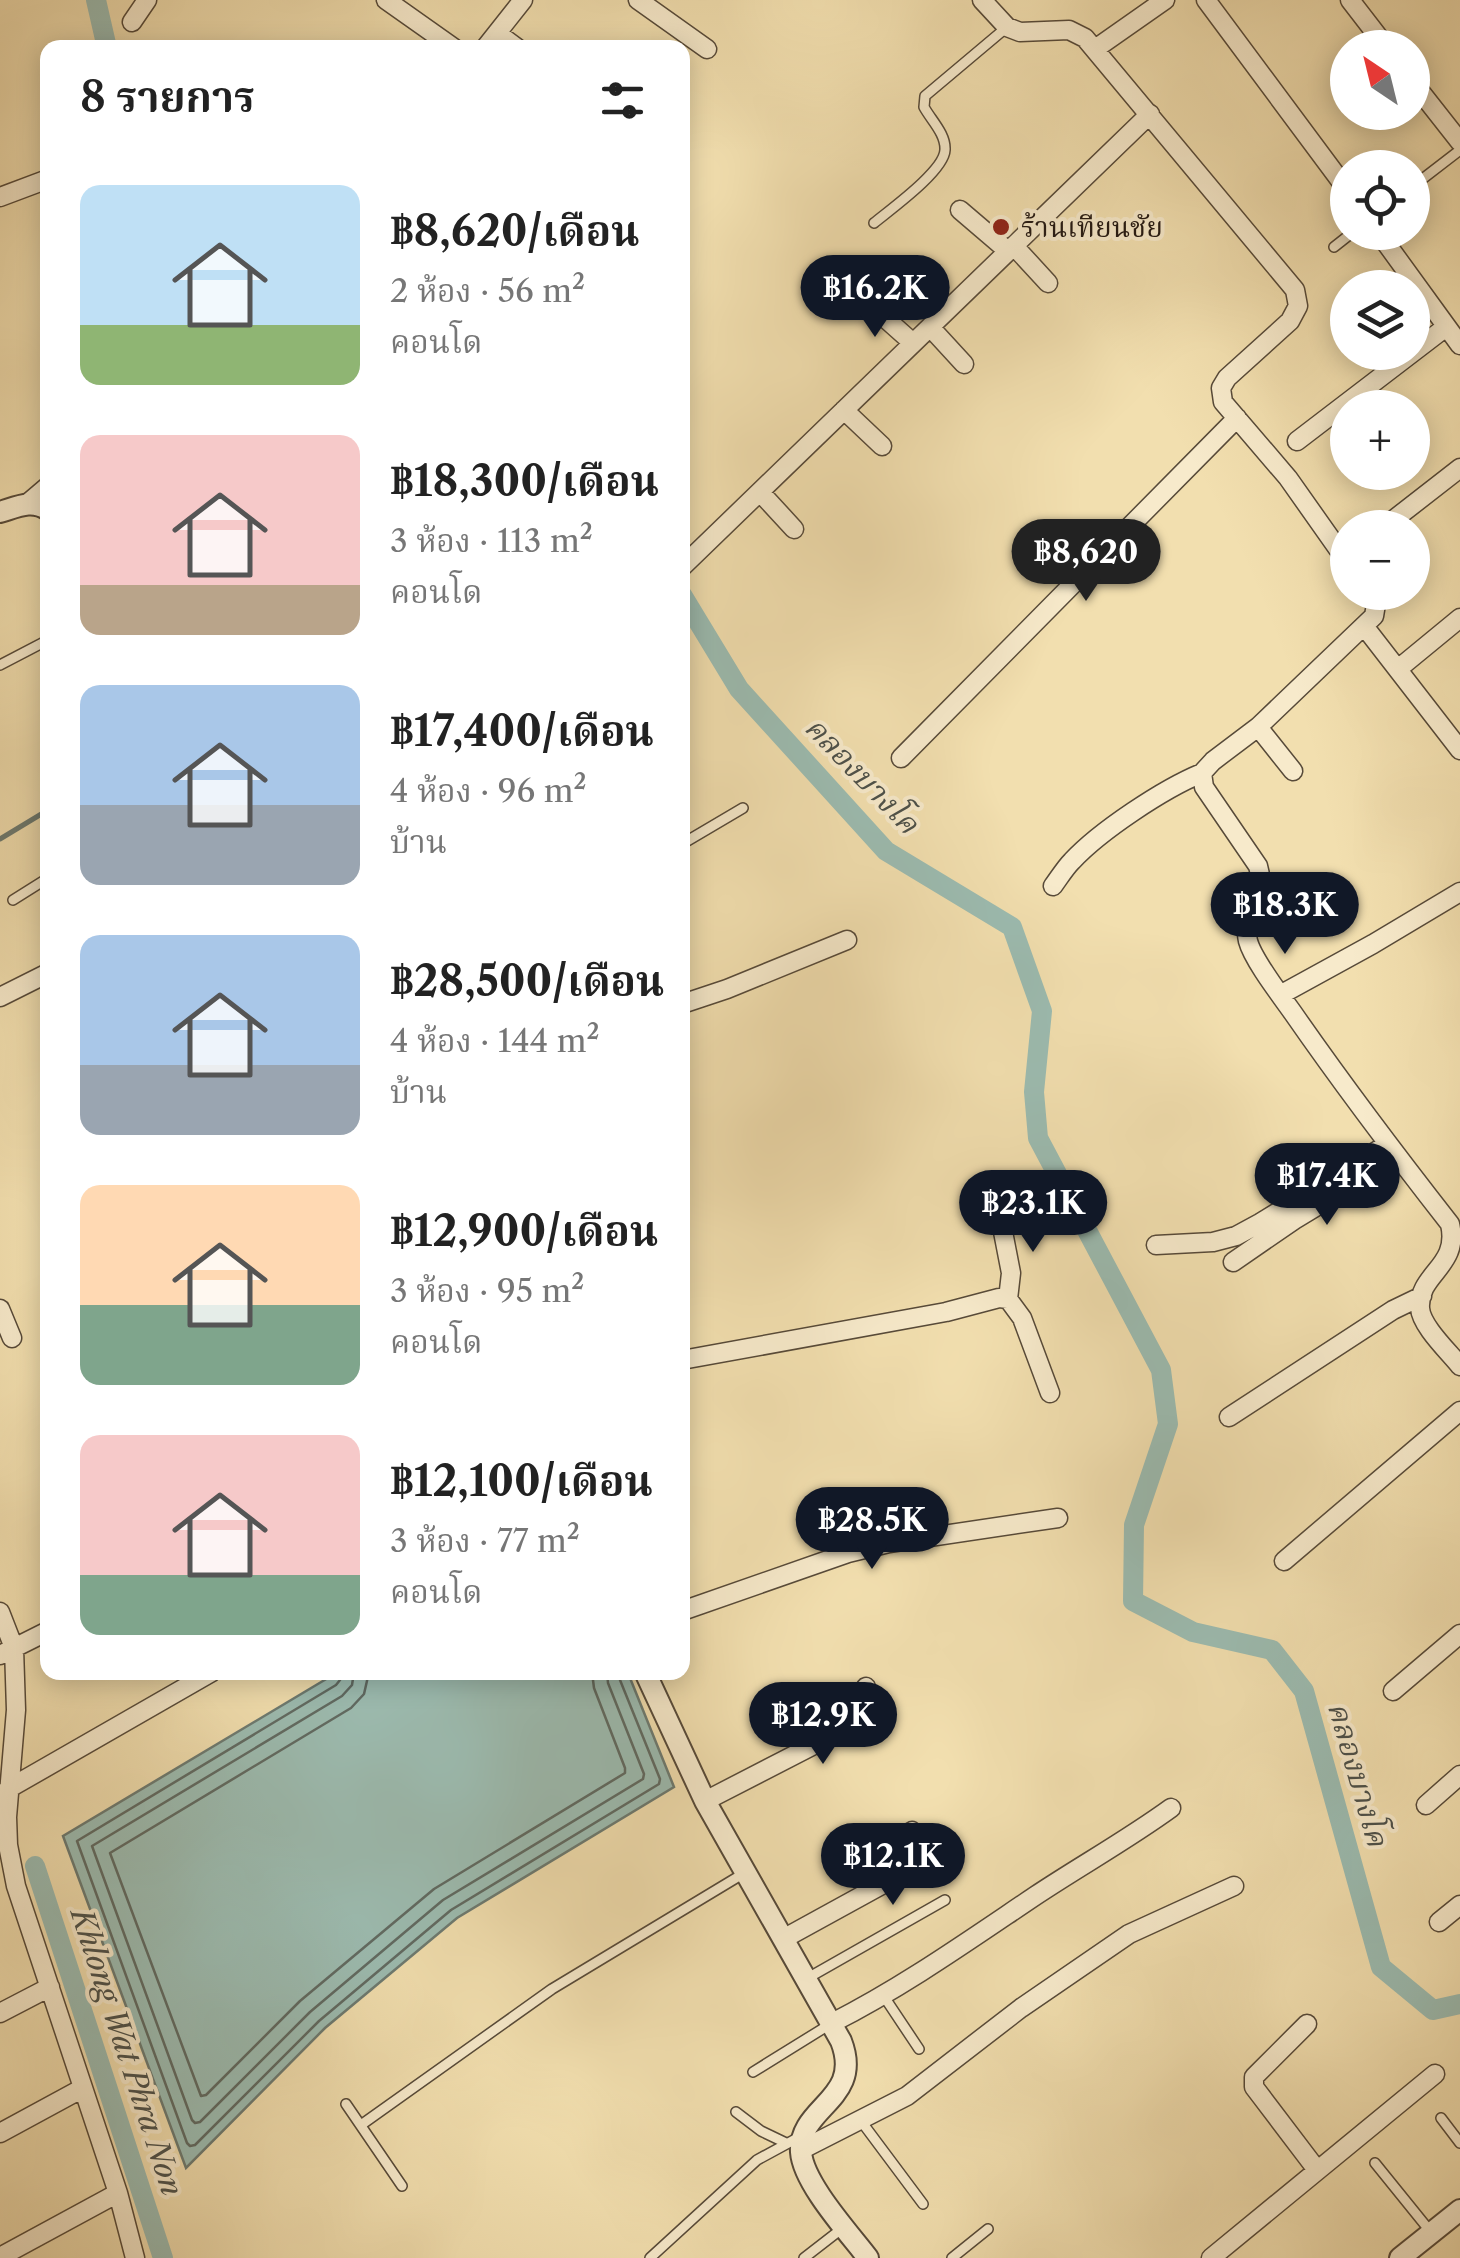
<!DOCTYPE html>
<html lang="th">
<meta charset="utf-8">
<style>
:root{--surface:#fff;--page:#f2f2f2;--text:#222;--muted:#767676;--accent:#111827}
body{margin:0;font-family:"Libre Caslon Text","Noto Serif Thai",serif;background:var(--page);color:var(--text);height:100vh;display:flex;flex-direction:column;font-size:38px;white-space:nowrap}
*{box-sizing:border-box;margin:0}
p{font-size:32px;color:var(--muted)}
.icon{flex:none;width:55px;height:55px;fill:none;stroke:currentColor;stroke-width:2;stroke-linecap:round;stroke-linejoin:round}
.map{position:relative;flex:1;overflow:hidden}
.drawer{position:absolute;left:40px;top:40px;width:650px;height:1640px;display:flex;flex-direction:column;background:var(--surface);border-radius:20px;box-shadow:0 5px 25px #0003}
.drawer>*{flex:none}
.needle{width:65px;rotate:325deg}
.buttons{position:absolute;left:1330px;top:30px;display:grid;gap:20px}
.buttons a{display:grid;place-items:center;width:100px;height:100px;border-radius:50%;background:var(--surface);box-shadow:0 5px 25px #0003;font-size:50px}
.price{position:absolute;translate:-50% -85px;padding:0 22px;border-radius:35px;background:var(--accent);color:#fff;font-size:32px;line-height:65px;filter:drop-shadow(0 2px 5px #0008)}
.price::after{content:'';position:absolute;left:50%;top:60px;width:30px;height:22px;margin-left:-15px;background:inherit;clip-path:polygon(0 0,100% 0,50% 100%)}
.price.selected{background:#222;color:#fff}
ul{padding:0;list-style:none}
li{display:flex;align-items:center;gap:30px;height:250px;padding:0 40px}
li span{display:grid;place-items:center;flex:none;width:280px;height:200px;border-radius:20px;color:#555}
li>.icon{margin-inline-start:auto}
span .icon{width:120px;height:120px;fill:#fffc;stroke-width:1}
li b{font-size:42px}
h2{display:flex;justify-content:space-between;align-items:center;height:120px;padding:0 40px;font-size:42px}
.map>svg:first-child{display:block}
.water{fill:#9cbcb1;stroke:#6c7a71;stroke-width:2.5}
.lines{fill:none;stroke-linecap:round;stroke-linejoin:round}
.shore{stroke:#606a62;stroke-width:2.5}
.stream{stroke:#6c7a71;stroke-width:5}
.canal{stroke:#9cbcb1;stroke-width:20}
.service-casing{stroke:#574a39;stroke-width:12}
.minor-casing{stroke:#574a39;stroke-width:21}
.tertiary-casing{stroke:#574a39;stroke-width:24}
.service{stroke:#f7eacb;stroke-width:9}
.minor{stroke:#f7eacb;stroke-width:18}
.tertiary{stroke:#f7eacb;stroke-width:20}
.poi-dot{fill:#8f2418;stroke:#f7eacb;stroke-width:4}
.labels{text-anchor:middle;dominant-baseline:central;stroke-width:8;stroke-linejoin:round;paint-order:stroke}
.poi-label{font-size:28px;fill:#231812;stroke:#f7eacb;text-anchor:start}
.water-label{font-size:30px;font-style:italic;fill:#4d514a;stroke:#f7eacb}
</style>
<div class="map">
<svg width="1460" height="2258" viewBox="0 0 1460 2258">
<rect width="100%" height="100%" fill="#f2dfaf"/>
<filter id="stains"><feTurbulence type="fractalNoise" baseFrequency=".002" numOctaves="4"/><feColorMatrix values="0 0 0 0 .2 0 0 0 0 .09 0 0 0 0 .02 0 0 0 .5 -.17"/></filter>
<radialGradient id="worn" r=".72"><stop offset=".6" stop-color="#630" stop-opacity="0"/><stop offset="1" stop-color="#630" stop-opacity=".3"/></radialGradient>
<path class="water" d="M338 1672 628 1673 674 1787 457 1918 325 2028 186 2168 63 1836Z"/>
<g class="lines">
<path class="shore" d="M341 1672 340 1680 336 1685 77 1841 187 2143 190 2146 195 2145 319 2021 451 1910 659 1784 660 1779 620 1680 619 1672
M354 1672 352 1685 342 1696 92 1846 192 2120 195 2123 200 2122 310 2012 443 1900 643 1779 644 1774 608 1683 607 1672
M369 1672 364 1694 351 1708 110 1853 201 2096 206 2095 300 2001 434 1889 625 1773V1768L594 1688 592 1672"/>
<path class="stream" d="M0 839 48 810"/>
<path class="canal" d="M96 0 107 48
M682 595 739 689 886 851 1012 927 1042 1011 1034 1092 1038 1138 1161 1370 1168 1424 1134 1525 1133 1601 1193 1632 1272 1650 1304 1691 1381 1967 1433 2010 1460 2004
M35 1866 163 2258"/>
<g class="service-casing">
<path id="service" d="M1412 187 1460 150
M874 223C891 209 944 171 945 150 946 134 931 120 924 107L925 96 1007 27
M1334 247 1353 232
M0 665 48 640
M682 844 743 808
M13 900 48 878
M806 1979 945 1900
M883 1995 919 2049
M753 2072 832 2023
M346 2104 402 2186
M736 2112 761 2131 786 2143
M1441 2118 1460 2143
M861 2121 923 2204
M361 2125 552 1989 746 1872
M1375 2163 1430 2231
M650 2258 757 2160 803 2135
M804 2258 844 2227
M952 2258 988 2229"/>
</g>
<g class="minor-casing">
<path id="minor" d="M386 0 454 48
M638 0 707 49
M982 0 1007 27 1020 32 1069 30 1085 38 1295 290 1298 306 1290 321 1227 378 1221 388 1223 402 1288 478 1348 563
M1206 0 1348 191
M1350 0 1387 48
M132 22 147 0
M497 33 517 48
M485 48 523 0
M1095 49 1165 0
M1412 81 1460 142
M0 197 48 179
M960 210 1008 251
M1378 232 1460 345
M1014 246 1048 283
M867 302 913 343
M930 327 964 364
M844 410 882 446
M1297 441 1446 327
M760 492 794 529
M28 503 48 486
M1383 528 1460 468
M682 567 1150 114
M1368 592 1376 604 1374 616 1258 727 1213 761 1202 773 1204 787 1258 866C1267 894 1242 916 1248 941 1253 960 1281 996 1293 1013 1343 1085 1396 1155 1450 1224 1460 1267 1418 1273 1420 1308 1421 1326 1449 1352 1460 1366
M1364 626 1460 750
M1398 669 1460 618
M1258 727 1293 771
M901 758 1237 418
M1053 886C1059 878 1065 868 1072 861 1100 831 1163 789 1202 773
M1280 995 1373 944 1460 892
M0 997 48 973
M682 1004 727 989 847 940
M999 1211 1011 1273 1008 1299
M1156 1245 1213 1242 1236 1236 1260 1223 1388 1144
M1233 1262 1294 1220 1398 1157
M0 1309 12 1338
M682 1360 946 1312 999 1298 1008 1299 1022 1318 1050 1393
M1229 1417 1393 1310 1422 1296
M1284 1561 1460 1411
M682 1611 848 1553 889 1543 1058 1518
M0 1612 14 1648 16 1710 7 1817 8 1845 16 1886 118 2193 135 2258
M0 1655 48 1631
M1393 1691 1460 1634
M8 1789 212 1672
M705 1801 843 1730C863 1716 872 1714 866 1687
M1426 1805 1460 1775
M1439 1922 1460 1905
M783 1939 916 1866 919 1853 912 1831
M0 2013 50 1987
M832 2023C903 1987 968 1941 1035 1896 1080 1866 1127 1840 1171 1808
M1307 2024 1254 2077V2087L1317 2170
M0 2133 83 2088
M801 2150 907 2096 1021 2008 1129 1934 1234 1886
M0 2257 118 2193
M1211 2258 1435 2074"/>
</g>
<g class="tertiary-casing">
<path id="tertiary" d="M0 512C17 507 32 499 48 510
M645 1672 705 1801 841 2041C864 2100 798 2106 801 2152 803 2183 849 2233 868 2258
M1400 2258 1460 2210"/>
</g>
<use href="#service" class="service"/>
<use href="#minor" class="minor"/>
<use href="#tertiary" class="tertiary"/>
</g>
<circle class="poi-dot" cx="1001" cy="227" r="10"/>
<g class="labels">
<g class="poi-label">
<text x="1021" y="227">ร้านเทียนชัย</text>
</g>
<g class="water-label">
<text transform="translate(862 775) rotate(46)">คลองบางโค</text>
<text transform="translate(1358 1774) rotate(74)">คลองบางโค</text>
<text transform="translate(127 2052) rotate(72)">Khlong Wat Phra Non</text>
</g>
</g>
<rect width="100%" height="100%" filter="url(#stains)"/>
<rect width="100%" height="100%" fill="url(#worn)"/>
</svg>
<div class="buttons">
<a><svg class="needle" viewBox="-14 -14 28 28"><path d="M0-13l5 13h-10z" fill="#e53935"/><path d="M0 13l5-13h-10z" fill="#767676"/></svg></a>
<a><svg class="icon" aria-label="locate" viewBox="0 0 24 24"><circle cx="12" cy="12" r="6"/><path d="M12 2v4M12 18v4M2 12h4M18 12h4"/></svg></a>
<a><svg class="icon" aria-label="layers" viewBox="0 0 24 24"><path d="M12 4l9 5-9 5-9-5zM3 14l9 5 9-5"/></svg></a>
<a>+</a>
<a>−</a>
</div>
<b class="price" style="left:875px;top:340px">฿16.2K</b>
<b class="price selected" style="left:1086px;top:604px">฿8,620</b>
<b class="price" style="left:1285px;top:957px">฿18.3K</b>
<b class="price" style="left:1327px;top:1228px">฿17.4K</b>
<b class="price" style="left:1033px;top:1255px">฿23.1K</b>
<b class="price" style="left:872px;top:1572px">฿28.5K</b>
<b class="price" style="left:823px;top:1767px">฿12.9K</b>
<b class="price" style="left:893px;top:1908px">฿12.1K</b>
<section class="drawer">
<h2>8 รายการ<svg class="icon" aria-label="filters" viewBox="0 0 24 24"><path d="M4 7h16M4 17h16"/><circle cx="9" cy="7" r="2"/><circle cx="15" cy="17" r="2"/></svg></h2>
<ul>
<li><span style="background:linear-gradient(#bfe0f5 70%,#8fb573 0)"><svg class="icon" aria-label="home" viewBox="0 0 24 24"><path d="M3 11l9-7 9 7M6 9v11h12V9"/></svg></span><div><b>฿8,620/เดือน</b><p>2 ห้อง · 56 m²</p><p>คอนโด</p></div></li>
<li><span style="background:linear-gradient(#f6c9c9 75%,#b9a48a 0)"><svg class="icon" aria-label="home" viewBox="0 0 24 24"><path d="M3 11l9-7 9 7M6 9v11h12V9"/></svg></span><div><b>฿18,300/เดือน</b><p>3 ห้อง · 113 m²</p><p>คอนโด</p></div></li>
<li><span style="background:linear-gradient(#a9c7e8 60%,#9aa5b1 0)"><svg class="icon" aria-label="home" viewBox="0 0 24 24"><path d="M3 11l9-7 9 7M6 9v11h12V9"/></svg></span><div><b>฿17,400/เดือน</b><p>4 ห้อง · 96 m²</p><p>บ้าน</p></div></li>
<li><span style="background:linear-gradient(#a9c7e8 65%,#9aa5b1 0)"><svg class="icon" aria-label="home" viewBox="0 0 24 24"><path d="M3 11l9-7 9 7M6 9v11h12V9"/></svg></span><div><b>฿28,500/เดือน</b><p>4 ห้อง · 144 m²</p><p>บ้าน</p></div></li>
<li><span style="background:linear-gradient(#ffd9b3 60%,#7fa58c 0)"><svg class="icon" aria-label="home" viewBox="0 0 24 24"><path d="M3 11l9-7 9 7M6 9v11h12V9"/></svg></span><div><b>฿12,900/เดือน</b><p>3 ห้อง · 95 m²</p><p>คอนโด</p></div></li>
<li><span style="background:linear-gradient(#f6c9c9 70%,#7fa58c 0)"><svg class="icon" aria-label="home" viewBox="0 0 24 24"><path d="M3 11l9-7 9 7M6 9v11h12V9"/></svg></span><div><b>฿12,100/เดือน</b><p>3 ห้อง · 77 m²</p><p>คอนโด</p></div></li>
</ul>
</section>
</div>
